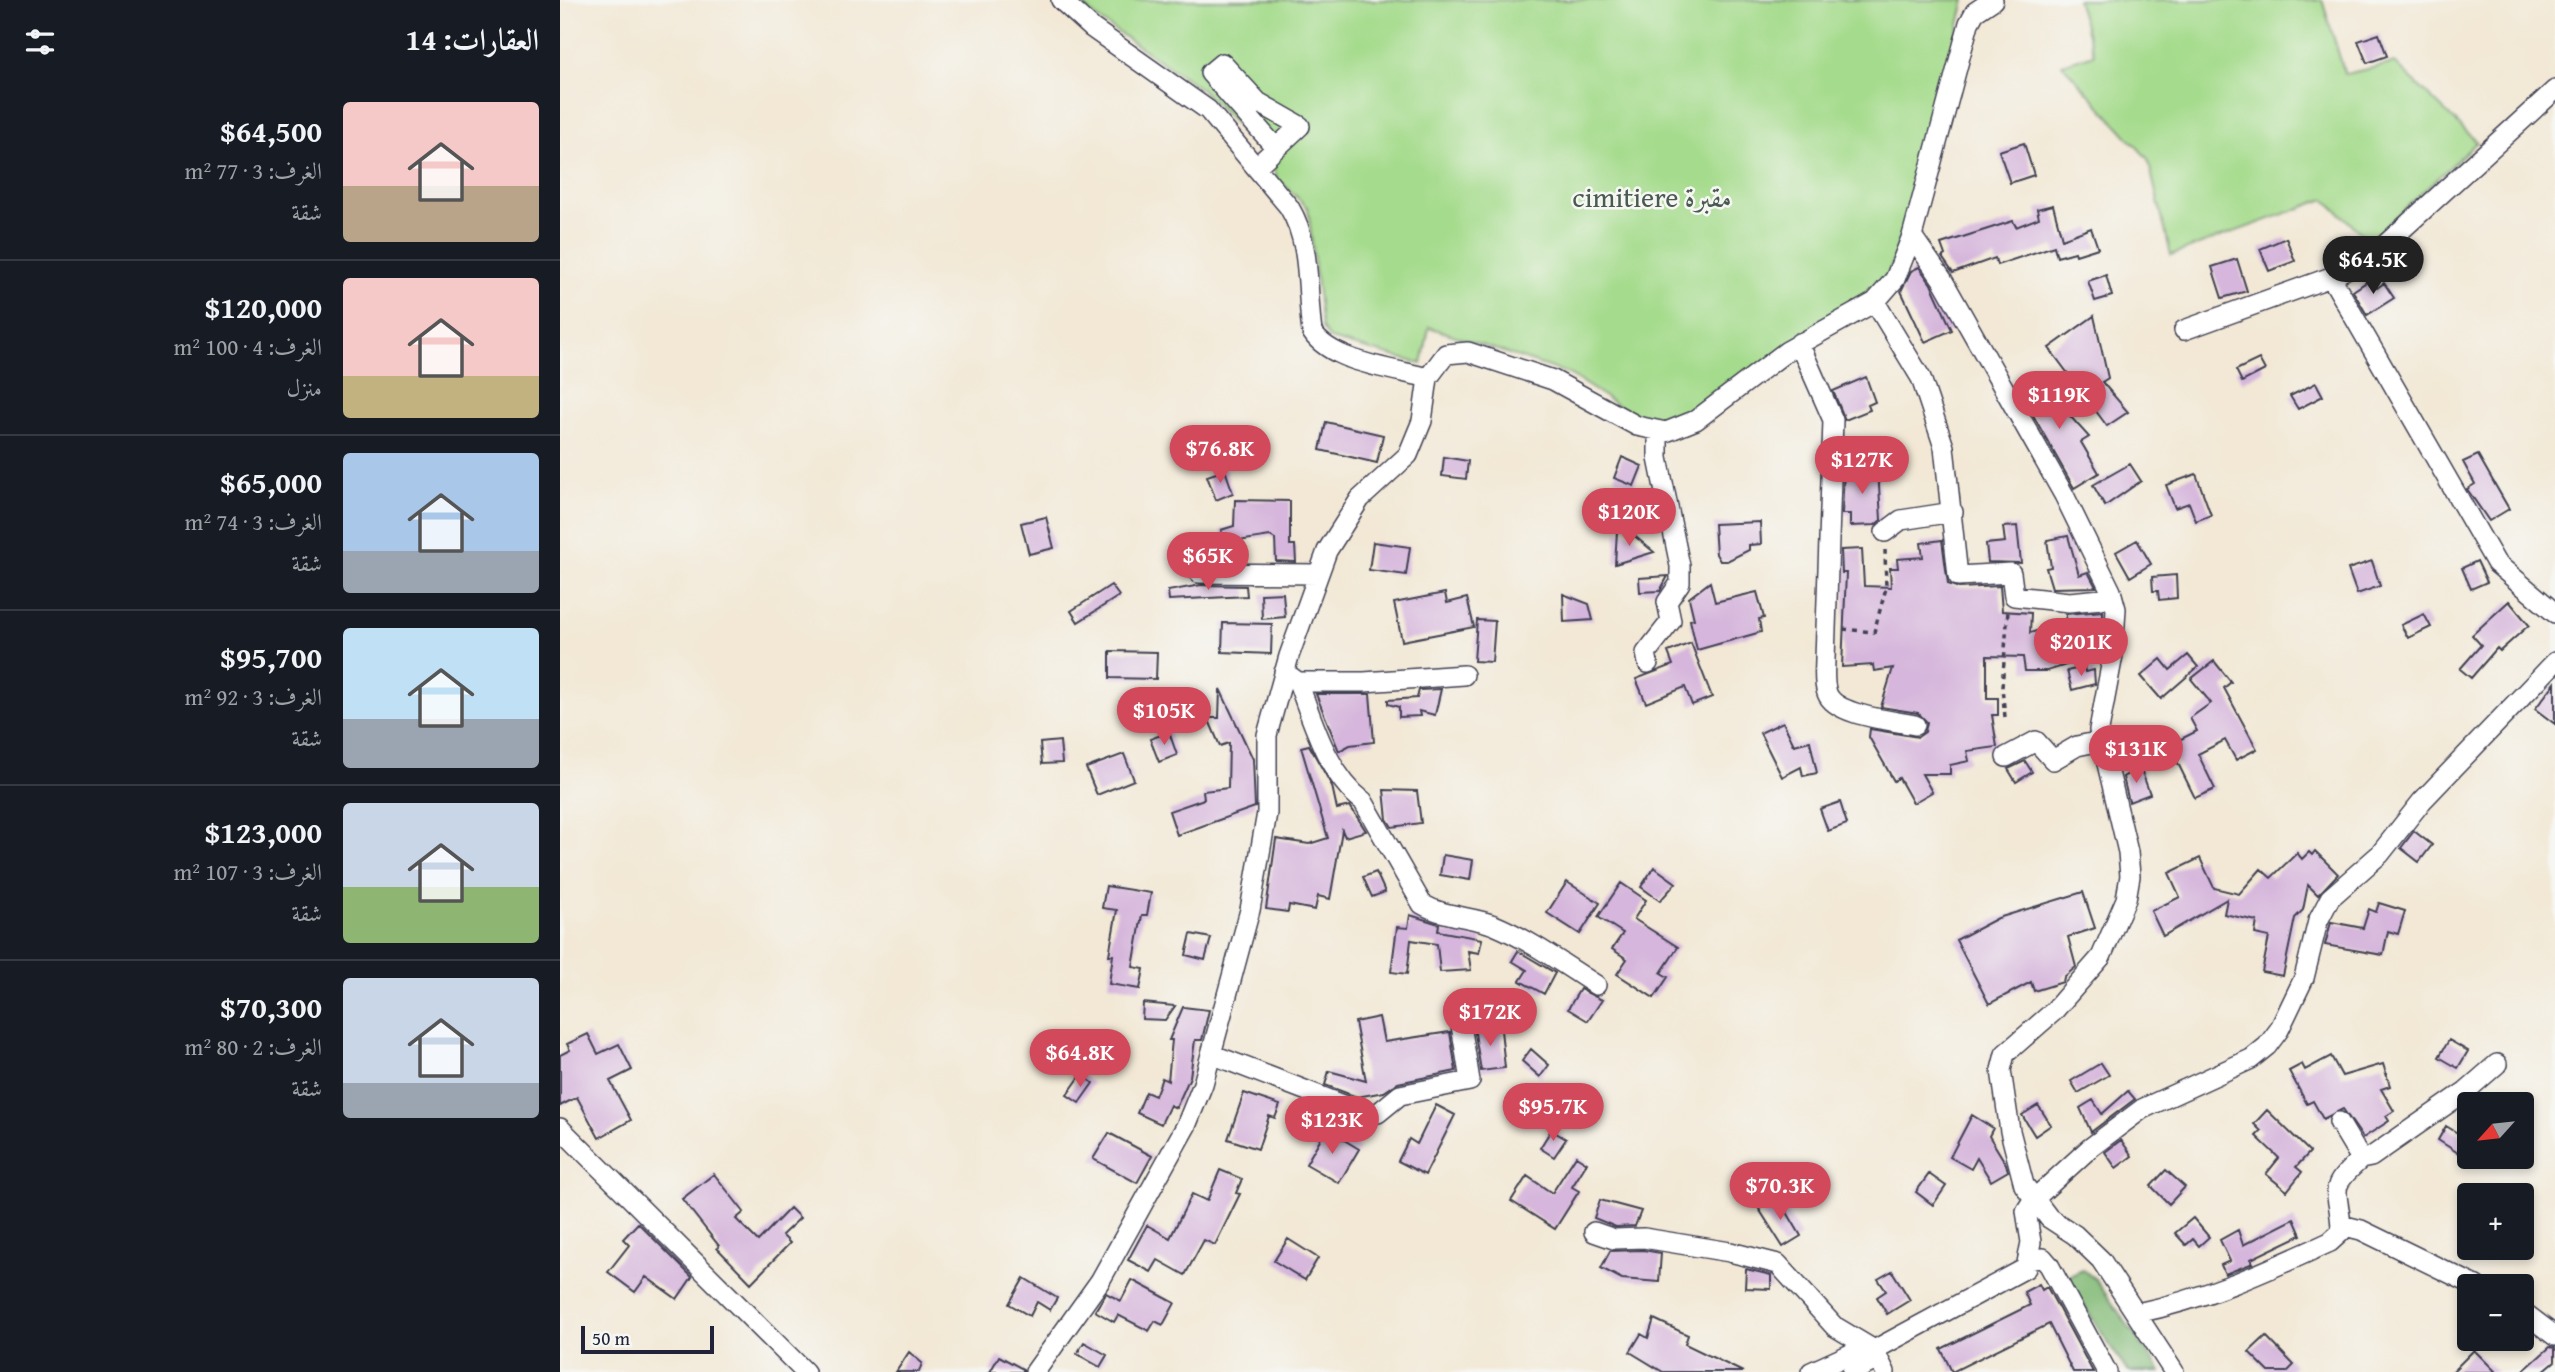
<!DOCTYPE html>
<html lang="ar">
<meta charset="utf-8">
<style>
:root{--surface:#171b24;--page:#242831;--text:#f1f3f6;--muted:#9ea1a6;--line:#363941;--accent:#d1495b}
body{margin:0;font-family:"Gentium Book Plus",Amiri,serif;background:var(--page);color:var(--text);direction:rtl;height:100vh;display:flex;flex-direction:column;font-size:26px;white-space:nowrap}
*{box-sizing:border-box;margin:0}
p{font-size:23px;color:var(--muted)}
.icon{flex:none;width:38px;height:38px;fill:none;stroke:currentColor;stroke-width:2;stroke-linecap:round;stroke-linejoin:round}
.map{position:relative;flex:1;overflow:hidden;direction:ltr}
.panel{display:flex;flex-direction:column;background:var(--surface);width:560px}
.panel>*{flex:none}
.needle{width:46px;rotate:243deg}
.buttons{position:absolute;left:1897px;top:1092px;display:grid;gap:14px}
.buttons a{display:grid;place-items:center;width:77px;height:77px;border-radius:7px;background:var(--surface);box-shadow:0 4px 10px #0003;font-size:35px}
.scale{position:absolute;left:21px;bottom:18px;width:133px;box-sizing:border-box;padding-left:7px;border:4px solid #22223b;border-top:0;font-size:19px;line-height:24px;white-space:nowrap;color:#22223b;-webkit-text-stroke:5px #f6f6f2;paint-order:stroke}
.price{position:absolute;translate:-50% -60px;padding:0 16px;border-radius:24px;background:var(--accent);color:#fff;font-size:23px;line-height:46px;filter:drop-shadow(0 2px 4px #0008)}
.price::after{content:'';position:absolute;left:50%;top:42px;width:21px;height:16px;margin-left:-10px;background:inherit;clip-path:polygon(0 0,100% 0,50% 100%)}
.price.active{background:#222;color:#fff}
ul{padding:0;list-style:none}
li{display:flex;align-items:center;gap:21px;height:175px;padding:0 21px}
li+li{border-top:2px solid var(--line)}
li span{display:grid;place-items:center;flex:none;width:196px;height:140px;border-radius:7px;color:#555}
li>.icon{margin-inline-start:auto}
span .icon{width:84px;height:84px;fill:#fffc;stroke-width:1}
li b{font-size:30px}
h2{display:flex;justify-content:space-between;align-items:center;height:84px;padding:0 21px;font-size:30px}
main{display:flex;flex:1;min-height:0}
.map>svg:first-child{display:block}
.green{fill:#a5db8c;stroke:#647e64;stroke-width:2}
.forest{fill:#84bb78;stroke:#536e5a;stroke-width:2}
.building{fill:#d6b6dc}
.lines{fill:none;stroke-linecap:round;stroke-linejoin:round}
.minor-casing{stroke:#414052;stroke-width:22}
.path{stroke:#414052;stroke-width:3.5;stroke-dasharray:5 5;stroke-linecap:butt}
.minor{stroke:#fff;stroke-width:19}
.labels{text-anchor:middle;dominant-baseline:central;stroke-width:5;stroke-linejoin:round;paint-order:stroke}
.park-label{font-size:28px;fill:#495a53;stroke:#f6f6f2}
</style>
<main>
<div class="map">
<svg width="1995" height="1372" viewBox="0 0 1995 1372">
<rect width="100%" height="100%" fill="#f6f6f2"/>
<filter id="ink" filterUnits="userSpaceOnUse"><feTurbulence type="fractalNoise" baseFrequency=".0143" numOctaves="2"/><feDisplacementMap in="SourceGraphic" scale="14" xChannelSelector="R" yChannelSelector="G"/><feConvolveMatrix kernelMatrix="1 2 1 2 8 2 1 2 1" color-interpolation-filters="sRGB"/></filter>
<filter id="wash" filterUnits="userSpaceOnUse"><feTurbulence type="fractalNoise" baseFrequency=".00686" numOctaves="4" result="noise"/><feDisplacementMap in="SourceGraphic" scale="28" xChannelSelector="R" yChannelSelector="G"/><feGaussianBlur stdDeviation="1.57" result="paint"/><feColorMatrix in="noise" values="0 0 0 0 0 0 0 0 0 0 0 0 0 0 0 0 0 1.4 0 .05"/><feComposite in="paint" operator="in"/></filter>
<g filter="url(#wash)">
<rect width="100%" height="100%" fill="#f2e8d5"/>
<path class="green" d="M517 0H1405L1369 148 1327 279 1312 297 1128 418 1107 424 1078 418 1009 374 869 327 862 364 770 339 762 328 748 208 717 178 713 164 702 150 640 88 537 18Z
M1517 0H1762L1785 74 1835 63 1917 142 1809 241 1765 199 1611 255 1588 159 1502 64 1534 54Z"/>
<path class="forest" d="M1523 1270 1535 1279 1601 1372H1569L1565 1368 1509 1283V1276Z"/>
<g id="blocks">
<path class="building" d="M1819 34 1827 56 1807 63 1798 41Z
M1464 143 1474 175 1450 183 1439 151Z
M1493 205 1502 239 1531 228 1538 248 1516 255 1515 252 1497 257 1494 246 1437 265 1435 258 1393 273 1382 257 1385 255 1381 244 1453 221 1456 227 1479 218 1477 209Z
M1726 238 1735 261 1709 271 1700 249Z
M1677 259 1687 291 1662 298 1652 267Z
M1359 267 1371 284 1392 330 1365 342 1341 291 1351 271Z
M1546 275 1552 296 1535 301 1528 281Z
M1811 279 1817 288 1824 283 1834 298 1807 315 1793 291Z
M1534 316 1548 378 1542 382 1568 412 1547 426 1489 348Z
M1699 359 1705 370 1682 382 1676 370Z
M1471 373 1529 437 1521 442 1539 473 1514 488 1455 383Z
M1306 377 1315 402 1308 405 1310 410 1285 420 1273 391Z
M1756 383 1763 396 1738 409 1730 396Z
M766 422 823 435 817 463 760 450Z
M1918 455 1949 509 1929 521 1907 489 1915 484 1903 462Z
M884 457 908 461 906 479 882 476Z
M1062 457 1082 466 1074 486 1054 478Z
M1570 464 1581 481 1545 506 1533 485Z
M1318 468 1321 520 1315 525 1290 526V514H1282L1284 469Z
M665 470 673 493 656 500 647 476Z
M1636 474 1651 515 1636 521 1629 503 1615 508 1606 485Z
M675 500 730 501V545H735L736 562 716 561 715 539 710 536 666 543 661 530 674 526Z
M486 517 494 548 469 554 461 523Z
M1200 522 1201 544 1189 545V550L1167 561H1160L1156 554 1154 524Z
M1457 526 1461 563 1428 562 1426 544 1445 542 1443 527Z
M1057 531 1072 534 1094 552 1055 564Z
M1508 536 1519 575 1528 572 1536 587 1492 588 1486 568 1491 567 1487 540Z
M1382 540 1388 584 1399 588 1440 586 1442 611 1471 613 1470 633 1497 625 1509 664 1487 671H1465L1463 657 1427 656V698H1438V715H1432L1437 747 1407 751 1409 761 1390 765V774H1362L1372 792 1353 803 1339 778 1334 781 1309 737 1310 729 1358 737 1365 732 1367 722 1358 713 1321 707 1333 668 1314 671 1313 665 1282 667 1286 573H1282L1281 550 1302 549 1304 586 1331 587 1330 568H1338L1337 559 1363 557 1361 543Z
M1577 540 1591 564 1570 577 1556 552Z
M813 542 850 547 846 575 809 570Z
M1812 561 1820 586 1797 594 1788 569Z
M1917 561 1927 582 1911 589 1902 568Z
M1616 575 1617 598 1599 600 1598 591H1593L1592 577Z
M1108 576 1100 591 1080 592 1079 578Z
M1150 582 1155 602 1197 592 1204 618 1199 619 1201 632 1137 650 1130 620 1134 619 1129 598Z
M551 585 559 596 518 622 511 611Z
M641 585 686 586 687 596 609 600 608 591Z
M723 593 725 617 702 619 701 594Z
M885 593 887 603 907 598 914 627 842 641 834 603Z
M1003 594 1029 604 1033 620 1004 622Z
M1949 601 1969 625 1940 651 1937 648 1911 678 1900 669 1921 645 1912 635Z
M1543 611 1542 628 1507 631 1506 614Z
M1864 614 1871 627 1848 638 1841 625Z
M917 620 935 621 932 662 914 661Z
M663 623 712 624 711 654 662 652Z
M1131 643 1152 697 1132 705 1125 687 1086 703 1076 679 1113 665 1108 652Z
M550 651 597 652 596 679 550 678Z
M1628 655 1638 667 1601 699 1581 676 1601 659 1610 670Z
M1654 661 1671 682 1664 688 1697 749 1676 760 1665 740 1638 754 1655 789 1635 798 1609 745 1637 731 1630 718 1651 703 1631 679Z
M1524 667 1525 672 1534 670 1535 684 1512 690 1507 671Z
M1995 683V724L1975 709Z
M660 689 693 759 695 807 617 835 609 811 644 799 643 791 668 788 669 743 660 746 648 718H659Z
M881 689 875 715 859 711 860 716 839 717V707L828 704V700L857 698 859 690Z
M756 694H810L814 742 790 745 779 751Z
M1223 722 1234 745 1250 741 1257 773 1243 776 1241 767 1222 777 1200 733Z
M609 732 617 755 599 762 590 739Z
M500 741 502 763 482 764 480 743Z
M749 745 772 786 777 809 790 806 806 831 785 837 782 830 770 899 758 896 755 910 729 905 728 912 706 909 716 839 749 844 768 838 741 747Z
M564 754 574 780 537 795 526 768Z
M1465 761 1472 772 1456 782 1448 769Z
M1580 767 1590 794 1569 802 1563 777Z
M824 790 857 791 861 823 832 827 827 819Z
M1280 802 1287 824 1268 831 1260 809Z
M1854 831 1872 845 1859 862 1841 848Z
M1755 851 1778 874 1758 895 1748 885 1743 910 1735 918 1723 976 1702 972 1709 937 1695 934 1697 921 1664 914 1667 899 1603 936 1591 911 1620 897 1609 873 1640 858 1654 888 1679 894 1701 869 1711 878 1737 853 1742 859 1749 852 1752 855Z
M883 855 913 860 910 880 880 875Z
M1094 867 1116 883 1100 901 1081 887Z
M816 872 825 892 812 897 803 877Z
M1007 882 1040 903 1020 934 987 913Z
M1061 883 1086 900 1074 919 1118 947 1101 973 1108 977 1094 998 1057 974 1067 959 1052 949 1063 933 1038 917Z
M546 886 591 893 587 915H582L573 967 584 969 580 989 549 984 553 955H549L557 910 542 908Z
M1523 892 1535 928 1508 937 1516 967 1504 977 1503 982 1474 991 1471 982 1429 1004 1396 940 1438 918Z
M1819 903 1845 911 1838 934 1828 931 1823 955 1765 945 1771 922 1803 928 1809 909 1816 912Z
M850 915 879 924 878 931 922 939 919 953 908 951 911 970 880 972 877 944 851 940 847 974 831 972 837 927 848 928Z
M631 934 651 938 645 960 626 955Z
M958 951 995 973 984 994 960 981 967 970 952 961Z
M1020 989 1042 1000 1028 1021 1008 1009Z
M583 1003 615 1006 605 1020 582 1019Z
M623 1007 649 1010 642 1040H635L630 1077 616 1108 610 1105 601 1124 577 1113 586 1092 595 1096 602 1078 608 1081 612 1040H609Z
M819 1017 824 1042 890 1032 896 1071 838 1083 824 1092 797 1097 765 1085 769 1071 806 1081 795 1022Z
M924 1025 941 1030 945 1068 921 1071 914 1027Z
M28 1034 38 1054 59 1044 72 1070 50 1081 71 1120 39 1138 17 1097 0 1106V1055L10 1050 7 1044Z
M1889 1040 1908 1051 1898 1068 1879 1057Z
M971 1049 989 1065 980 1077 962 1061Z
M1771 1056 1782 1076 1823 1064 1830 1086 1821 1089 1834 1111 1826 1116 1829 1121 1803 1138 1783 1109 1763 1119 1753 1101 1747 1104 1729 1071 1742 1064 1745 1070Z
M1541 1063 1549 1075 1518 1093 1511 1081Z
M521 1075 533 1083 519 1103 507 1095Z
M1568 1091 1575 1099 1531 1132 1520 1108 1533 1100 1542 1114Z
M684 1093 720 1105 715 1118 709 1116 698 1149 668 1139Z
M876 1105 895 1115 865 1175 838 1161 849 1139 857 1144Z
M1478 1105 1491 1125 1475 1136 1462 1115Z
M1707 1110 1750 1152 1736 1167 1742 1172 1727 1191 1706 1174 1719 1158 1696 1136 1701 1131 1694 1124Z
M1412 1115 1433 1128 1429 1136 1446 1164 1448 1171 1431 1181 1417 1158 1411 1169 1390 1157Z
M1886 1126 1909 1140V1160L1878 1140Z
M766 1129 799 1149 779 1183 746 1164Z
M991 1130 1006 1139 994 1157 980 1148Z
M549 1133 592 1156 577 1183 533 1159Z
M1561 1140 1572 1156 1556 1168 1545 1152Z
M1016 1156 1027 1163 1012 1187 1019 1191 995 1229 951 1201 967 1176 992 1193Z
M660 1170 682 1179 676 1193 680 1194 655 1245 644 1240 625 1275 598 1260 591 1272 568 1260 587 1225 610 1238 632 1194 647 1201Z
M1606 1170 1625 1187 1609 1204 1591 1186Z
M154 1174 184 1212 176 1219 198 1241 230 1208 240 1218 222 1235 230 1243 191 1283 157 1248 159 1246 122 1199Z
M1369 1174 1386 1186 1373 1205 1356 1192Z
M1218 1197 1241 1236 1223 1247 1199 1209Z
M1040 1200 1081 1211 1075 1226 1056 1227 1034 1218Z
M1633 1218 1649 1237 1639 1246 1633 1239 1626 1245 1615 1233Z
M1734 1219 1741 1235 1691 1259 1693 1263 1665 1274 1661 1265 1670 1261 1660 1240 1678 1230 1683 1245Z
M78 1223 132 1277 117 1299 86 1277 75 1292 48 1272 69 1245 63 1239Z
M728 1239 758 1258 745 1280 714 1261Z
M1083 1250 1101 1253 1099 1282 1062 1279 1041 1268 1050 1251Z
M1186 1269 1211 1275V1289L1185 1288Z
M1332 1271 1350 1300 1327 1314 1317 1297 1326 1291 1318 1279Z
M464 1278 497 1298 490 1310 477 1302 470 1316 449 1304Z
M572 1280 615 1303 603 1325 595 1321 589 1331 558 1315 554 1322 535 1311 546 1293 561 1301Z
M1479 1284 1482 1290 1487 1287 1533 1372H1513L1489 1324 1392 1372 1381 1349 1470 1305 1464 1292Z
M1094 1319 1128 1335 1125 1344 1183 1372H1103L1070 1352 1081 1334 1088 1338Z
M1706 1336 1734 1365 1727 1372H1709L1689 1352Z
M524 1342 547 1355 540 1367 517 1354Z
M1990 1347 1995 1348V1361L1982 1372H1962Z
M1914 1350 1936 1372H1892Z
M349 1352 362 1363 359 1372H336Z
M439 1356 463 1369V1372H430Z"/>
</g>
</g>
<g filter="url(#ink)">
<use href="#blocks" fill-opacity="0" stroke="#414052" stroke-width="2"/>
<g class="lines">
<g class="minor-casing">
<path id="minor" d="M501 0 532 28 648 110 729 207C752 245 746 289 752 332 771 362 834 369 868 378
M697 166 740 126 698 102 662 63 650 73 716 148
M1352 236 1409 23 1415 12 1433 0
M1771 277 1936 563 1995 613
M1315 302 1361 378 1384 447 1398 576 1451 573 1454 596 1509 602 1553 598
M1624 330 1771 277 1815 254 1995 90
M1239 343 1273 420 1265 659C1265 669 1263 682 1267 693 1275 716 1332 720 1355 725
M1325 532 1341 520 1393 512
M639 573 758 574
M1088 663 1086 653 1111 621 1107 602 1120 583V566L1098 458V432
M724 672 738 682C753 722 768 775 803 801L862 904C884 917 910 916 934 925 970 940 1003 964 1036 985
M738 682H804L904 675
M1446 757 1476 741 1493 760 1517 746 1541 741
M651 1054 807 1114 818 1113 840 1095 910 1081 898 1006
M0 1128 245 1372
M1801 1159 1811 1157 1906 1091 1937 1064
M1781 1225 1801 1230 1916 1286
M1034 1232 1054 1239 1084 1238 1170 1252 1218 1264 1274 1326 1314 1350 1325 1372
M1470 1259 1483 1258 1489 1265 1547 1372
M1962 1311 1995 1336
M1577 1313C1646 1299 1706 1271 1770 1242L1781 1232C1781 1190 1763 1192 1801 1159L1779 1122
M1314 1350 1466 1268 1471 1242 1466 1211 1473 1200 1530 1148 1582 1109 1691 1059 1707 1046 1719 1030 1744 978 1758 921 1770 898 1820 854 1862 801 1995 662
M475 1372 540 1281 626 1126 643 1084 690 910 707 813V735L729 656 767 551 800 499 848 455 862 421 868 378 886 354 908 352 993 380 1077 426 1106 432 1136 420 1227 351 1315 302 1335 279 1352 236 1382 279 1504 495 1551 591 1556 609 1553 655 1539 730 1568 852 1570 876 1566 899 1541 957 1493 1012 1445 1054 1441 1070 1450 1131 1464 1185 1489 1218 1515 1235 1541 1260 1614 1372
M1251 1372 1306 1347
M1292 1372 1318 1359"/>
</g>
<path class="path" d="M1283 629 1314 632 1326 588 1325 550
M1445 717 1442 687 1448 611"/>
<use href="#minor" class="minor"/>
</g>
</g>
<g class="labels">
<g class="park-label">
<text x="1092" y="196">cimitiere مقبرة</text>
</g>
</g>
</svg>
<div class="buttons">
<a><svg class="needle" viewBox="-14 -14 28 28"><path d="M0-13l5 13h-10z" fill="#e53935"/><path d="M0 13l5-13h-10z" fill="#9ea1a6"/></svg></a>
<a>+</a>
<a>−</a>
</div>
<div class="scale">50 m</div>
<b class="price active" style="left:1813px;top:296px">$64.5K</b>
<b class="price" style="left:1499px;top:431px">$119K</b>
<b class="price" style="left:660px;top:485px">$76.8K</b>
<b class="price" style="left:1302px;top:496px">$127K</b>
<b class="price" style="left:1069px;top:548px">$120K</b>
<b class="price" style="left:648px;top:592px">$65K</b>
<b class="price" style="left:1521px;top:678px">$201K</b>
<b class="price" style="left:604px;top:747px">$105K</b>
<b class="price" style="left:1576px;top:785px">$131K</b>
<b class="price" style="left:930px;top:1048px">$172K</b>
<b class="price" style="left:520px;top:1089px">$64.8K</b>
<b class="price" style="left:993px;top:1143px">$95.7K</b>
<b class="price" style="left:772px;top:1156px">$123K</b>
<b class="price" style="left:1220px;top:1222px">$70.3K</b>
</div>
<section class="panel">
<h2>العقارات: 14<svg class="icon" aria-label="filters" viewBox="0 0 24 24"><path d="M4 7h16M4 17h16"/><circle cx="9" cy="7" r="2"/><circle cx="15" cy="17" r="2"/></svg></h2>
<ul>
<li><span style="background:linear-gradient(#f6c9c9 60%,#b9a48a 0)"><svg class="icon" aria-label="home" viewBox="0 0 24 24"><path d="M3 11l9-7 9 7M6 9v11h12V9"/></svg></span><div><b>$64,500</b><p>الغرف: 3 · 77 m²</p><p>شقة</p></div></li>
<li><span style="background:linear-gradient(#f6c9c9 70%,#c2b280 0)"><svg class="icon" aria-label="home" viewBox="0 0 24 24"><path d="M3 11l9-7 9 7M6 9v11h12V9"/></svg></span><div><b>$120,000</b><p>الغرف: 4 · 100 m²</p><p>منزل</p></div></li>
<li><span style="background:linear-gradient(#a9c7e8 70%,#9aa5b1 0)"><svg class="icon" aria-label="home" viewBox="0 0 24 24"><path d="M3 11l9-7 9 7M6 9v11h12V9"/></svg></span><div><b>$65,000</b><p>الغرف: 3 · 74 m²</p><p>شقة</p></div></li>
<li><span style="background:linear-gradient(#bfe0f5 65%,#9aa5b1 0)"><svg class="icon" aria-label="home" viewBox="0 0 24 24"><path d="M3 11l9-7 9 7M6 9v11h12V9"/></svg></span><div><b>$95,700</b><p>الغرف: 3 · 92 m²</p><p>شقة</p></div></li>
<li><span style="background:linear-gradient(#c9d6e8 60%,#8fb573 0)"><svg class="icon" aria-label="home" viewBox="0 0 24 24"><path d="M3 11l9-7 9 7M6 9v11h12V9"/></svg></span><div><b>$123,000</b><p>الغرف: 3 · 107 m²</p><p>شقة</p></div></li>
<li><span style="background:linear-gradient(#c9d6e8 75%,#9aa5b1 0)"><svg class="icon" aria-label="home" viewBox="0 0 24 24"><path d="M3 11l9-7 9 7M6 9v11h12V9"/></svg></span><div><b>$70,300</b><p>الغرف: 2 · 80 m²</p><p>شقة</p></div></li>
</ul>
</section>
</main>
